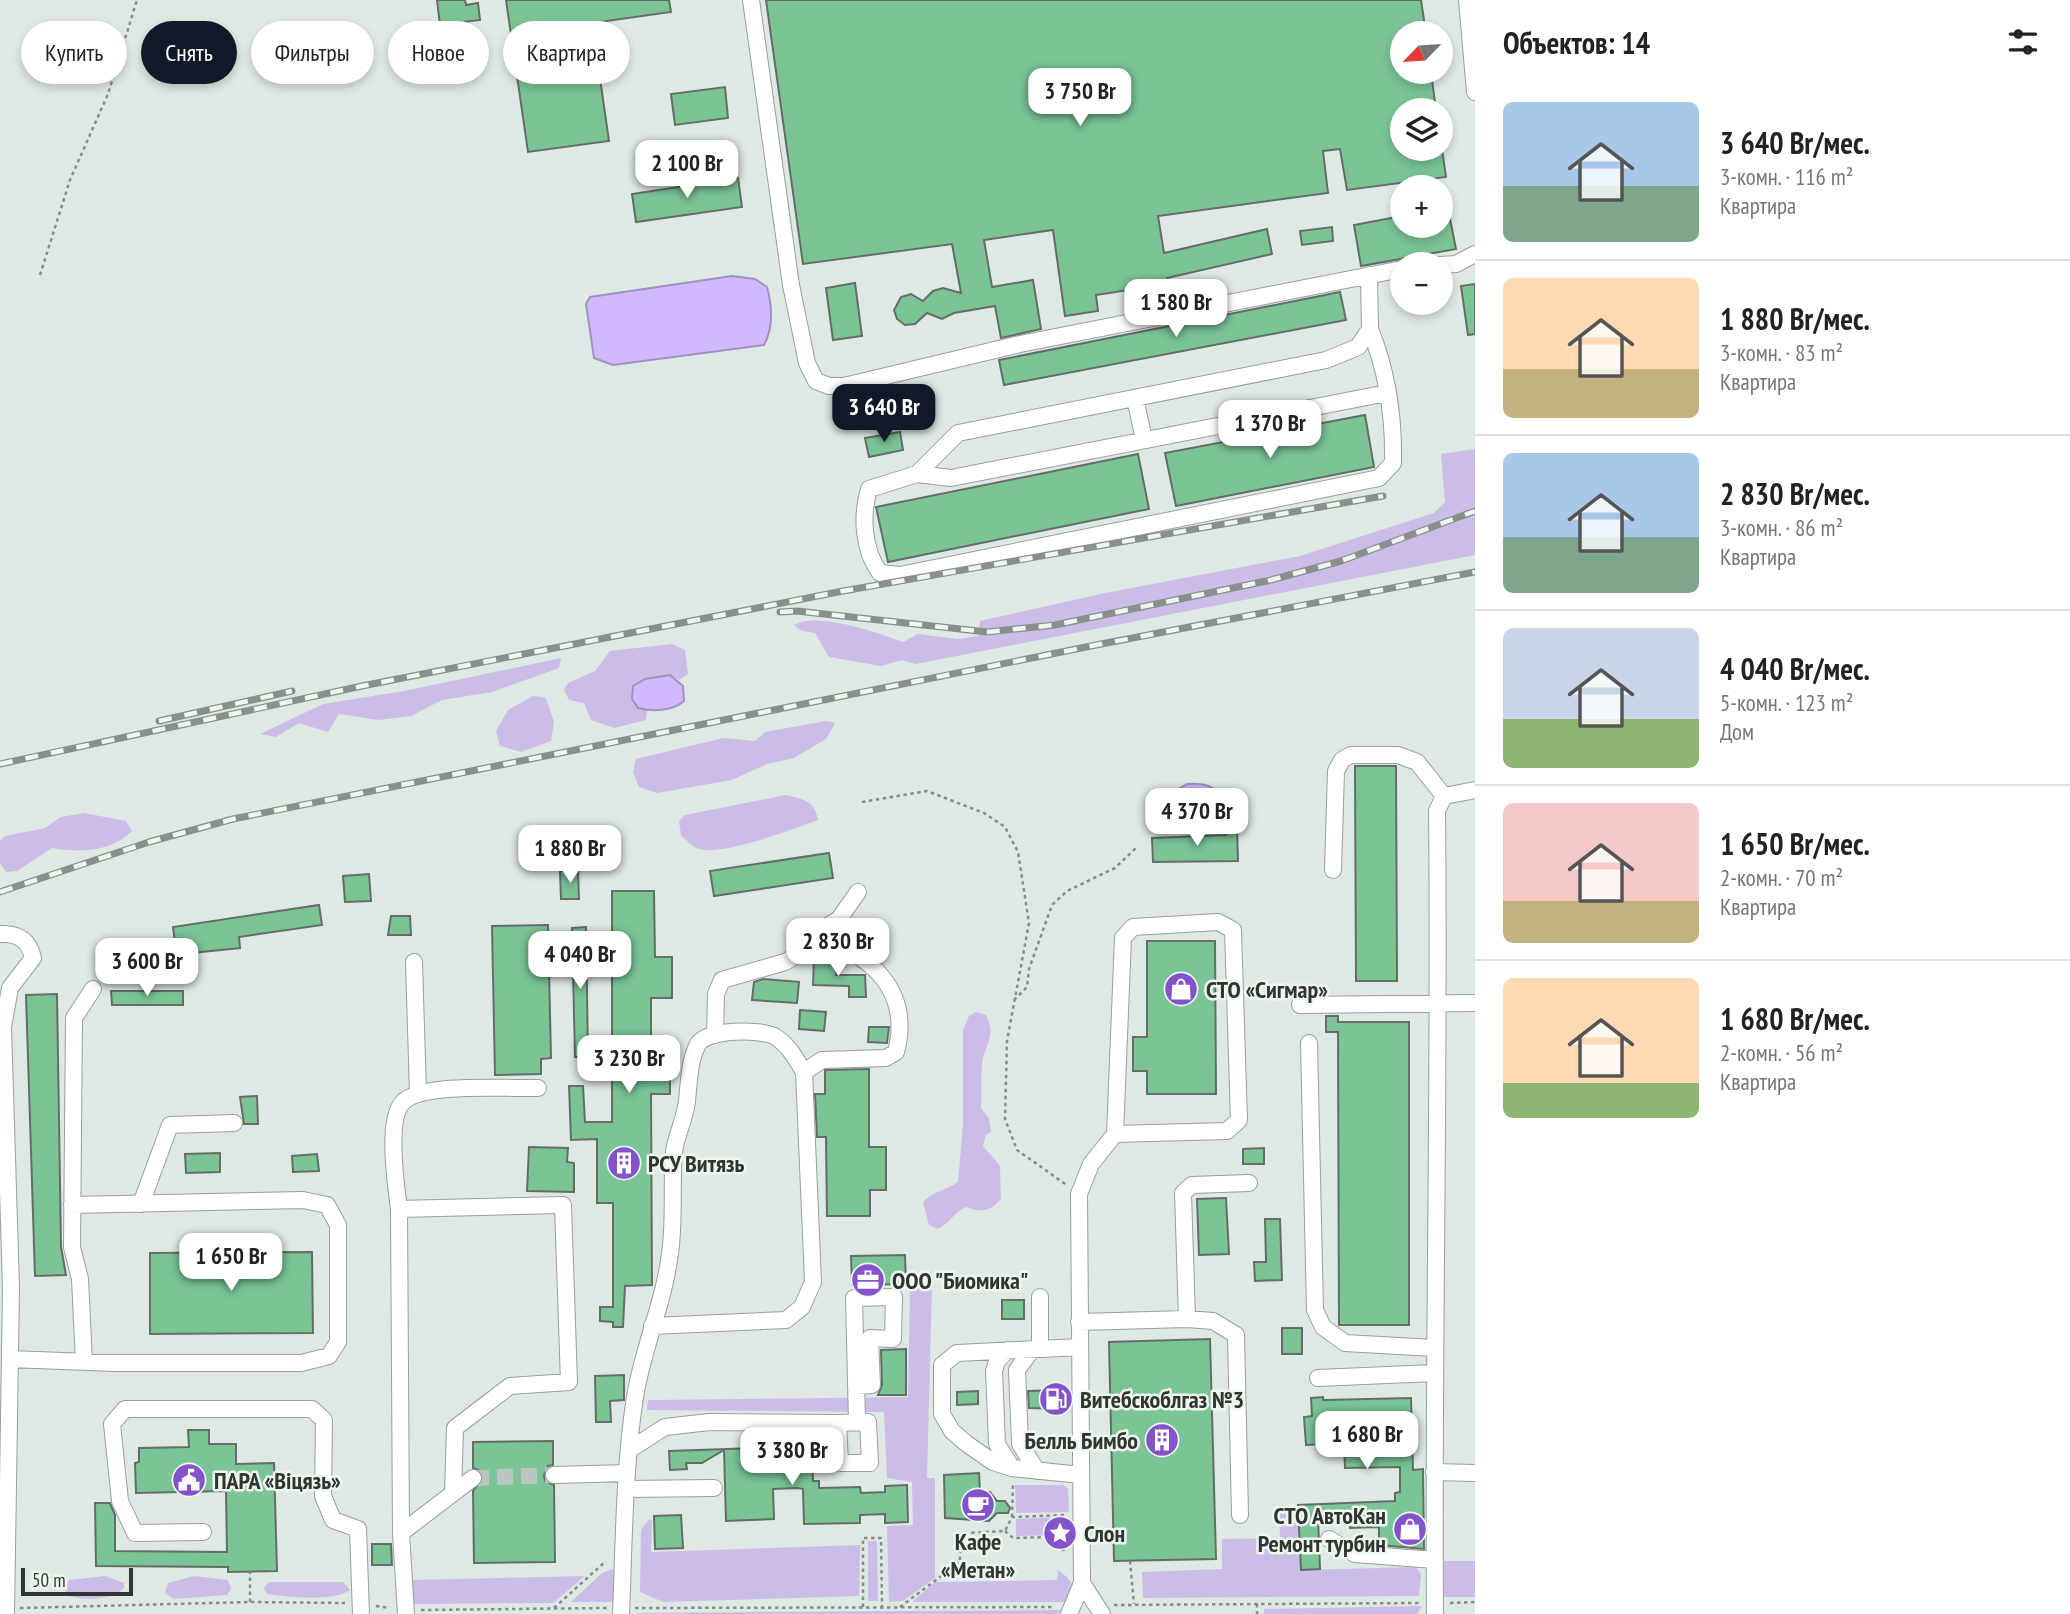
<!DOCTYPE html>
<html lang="ru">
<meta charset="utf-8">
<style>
:root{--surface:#fff;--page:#f2f2f2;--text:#222;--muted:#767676;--line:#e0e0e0;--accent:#111827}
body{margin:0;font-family:"PT Sans Narrow",sans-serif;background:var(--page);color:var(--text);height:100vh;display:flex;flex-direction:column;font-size:26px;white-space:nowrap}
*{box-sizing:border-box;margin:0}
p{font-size:23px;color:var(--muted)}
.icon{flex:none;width:38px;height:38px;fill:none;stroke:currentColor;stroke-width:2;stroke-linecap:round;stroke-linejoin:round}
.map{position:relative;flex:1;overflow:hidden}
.details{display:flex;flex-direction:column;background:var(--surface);width:595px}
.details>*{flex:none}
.top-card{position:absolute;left:21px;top:21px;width:665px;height:63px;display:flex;gap:14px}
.needle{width:46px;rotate:245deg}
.controls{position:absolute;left:1390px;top:21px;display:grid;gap:14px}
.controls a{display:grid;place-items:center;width:63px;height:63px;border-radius:50%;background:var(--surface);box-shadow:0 4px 10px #0003;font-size:35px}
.scale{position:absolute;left:21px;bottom:18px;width:112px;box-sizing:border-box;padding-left:7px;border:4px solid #313532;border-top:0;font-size:19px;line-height:24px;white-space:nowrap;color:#313532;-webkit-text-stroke:5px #edf7f0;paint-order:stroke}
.price{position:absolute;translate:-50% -60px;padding:0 16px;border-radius:14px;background:#fff;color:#222;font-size:23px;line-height:46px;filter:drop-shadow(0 2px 4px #0008)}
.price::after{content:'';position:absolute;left:50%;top:42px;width:21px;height:16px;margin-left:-10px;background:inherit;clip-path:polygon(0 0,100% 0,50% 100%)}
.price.selected{background:var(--accent);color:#fff}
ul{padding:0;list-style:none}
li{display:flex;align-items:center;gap:21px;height:175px;padding:0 28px}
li+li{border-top:2px solid var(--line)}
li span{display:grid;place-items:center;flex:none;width:196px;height:140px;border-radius:10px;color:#555}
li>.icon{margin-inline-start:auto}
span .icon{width:84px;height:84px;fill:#fffc;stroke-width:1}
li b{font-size:30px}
h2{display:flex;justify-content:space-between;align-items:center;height:84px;padding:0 28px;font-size:30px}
.tag{padding:0 24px;border-radius:32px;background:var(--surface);box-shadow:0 4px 10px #0003;font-size:24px;line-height:63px}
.tag.selected{background:var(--accent);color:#fff}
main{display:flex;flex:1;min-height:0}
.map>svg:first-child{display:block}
.green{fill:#cbbde8}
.water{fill:#d0b9ff;stroke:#a091c2;stroke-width:2}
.building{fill:#7ac496;stroke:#656d67;stroke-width:2}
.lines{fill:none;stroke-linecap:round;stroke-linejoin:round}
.minor-tunnel{stroke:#bcc5c0;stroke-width:16;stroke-dasharray:16 8;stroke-linecap:butt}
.minor-casing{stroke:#97a09a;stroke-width:18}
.path{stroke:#868d89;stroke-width:2.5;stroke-dasharray:3.5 3.5;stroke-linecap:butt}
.minor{stroke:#fff;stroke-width:16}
.rail-casing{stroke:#89908b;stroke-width:7}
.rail{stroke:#edf7f0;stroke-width:4.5;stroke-dasharray:13;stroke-linecap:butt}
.labels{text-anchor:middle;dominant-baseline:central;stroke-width:5;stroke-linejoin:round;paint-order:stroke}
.poi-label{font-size:24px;font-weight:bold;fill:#313532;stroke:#edf7f0;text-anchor:start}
</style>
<main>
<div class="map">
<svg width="1475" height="1614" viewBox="0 0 1475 1614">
<rect width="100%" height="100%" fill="#dfe9e3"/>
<path class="green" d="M1475 449V555L916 664 902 660 881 666 829 657 815 633 802 631 794 625C817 611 879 633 903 642L918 634 958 639 978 636 980 621 1105 593 1300 556 1434 513 1445 502 1441 454Z
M672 644 685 650 688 674 679 680 670 675 638 708 647 710 646 720 614 728 591 720 584 703 569 700 564 690 568 683 595 671 610 651Z
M561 658 559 668 492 692 442 700 411 716 379 720 339 714 328 732 299 723 276 737 260 734 323 704 404 691Z
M533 696 546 698 554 722 551 741 521 752 500 746 496 731 508 710Z
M826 721 835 723 826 739 794 758 767 764 732 780 657 793 639 787 633 772 636 759 723 738 755 741 765 732Z
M786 795C803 799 815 801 818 820 793 829 723 856 699 849 693 847 686 840 681 835L679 821 685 815Z
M84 813 126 821 132 831C111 852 79 853 52 848L17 871 6 872 0 863V841L5 836 45 828 61 817Z
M976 1012 986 1015C995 1033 988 1041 983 1058 980 1070 982 1094 981 1108L989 1118 991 1132 986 1135 983 1146 1000 1166 1001 1199C989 1212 982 1213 966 1207 954 1212 950 1223 938 1229L929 1225 923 1202C934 1191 946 1190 958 1182L963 1125V1030L969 1016Z
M910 1285 932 1286 927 1478H935V1578L903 1601 889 1602 887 1526 913 1525 912 1482 887 1478 884 1412 647 1410 648 1400 908 1397Z
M1015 1485H1064L1068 1489 1069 1512 1016 1513Z
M1279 1512H1298L1301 1570 1416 1567 1421 1574 1419 1596 1143 1598 1142 1572 1222 1569V1539L1280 1538Z
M1068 1517V1544L1061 1546V1538L1057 1535 1016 1536V1519Z
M649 1519 652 1521 651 1552 860 1545 859 1596 663 1602 640 1592 641 1530Z
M868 1541H877L878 1601H868Z
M1444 1561H1475V1597H1444Z
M621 1566 614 1602H571L602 1573Z
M1058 1570C1071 1580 1076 1585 1072 1602H912L935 1582 1057 1580Z
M105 1576 124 1583V1588C109 1601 86 1600 68 1596L63 1586 69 1580Z
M194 1576 228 1580 231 1589 227 1595 174 1599 165 1593 168 1583Z
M585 1576 553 1603 413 1604 410 1580Z
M269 1582H343L350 1590C334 1602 287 1597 267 1594L264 1588Z
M1422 1606 1417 1614H1264V1609Z
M1063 1610 1057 1614H637V1613Z"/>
<path class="water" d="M732 276 755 279 767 287C772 306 774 327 764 345L613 365 594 358 586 304 590 297Z
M670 675 683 686 684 701C673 711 652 712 638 708L632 699 633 686 645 679Z
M1187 784C1206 783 1217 786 1226 804L1212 824 1184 830 1169 823 1165 815 1173 806 1177 790Z"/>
<path class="building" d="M437 0H465L466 5 478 3 480 20 440 25Z
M506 0H669L671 12 592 23 609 141 528 152Z
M766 0H1421L1426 33H1402V72H1431L1436 110H1402V149H1442L1446 177 1347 190 1340 149 1323 151 1328 193 1158 216 1164 253 1267 229 1272 254 1167 278 1168 284 1096 295 1098 311 1065 316 1053 230 984 240 992 287 1033 280 1041 329 1001 338 995 306 954 313 942 319 927 313 915 324 905 325 897 319 894 310 901 297 911 294 923 301 933 291 943 288 961 293 952 244 803 264Z
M725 87 728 118 675 125 671 94Z
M738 178 742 207 636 222 632 194Z
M1446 199 1456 249 1361 266 1354 225 1402 216V226H1440V200Z
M1332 227 1333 241 1302 245 1300 231Z
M855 283 862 336 833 340 826 288Z
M1475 284V334L1468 335 1461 286Z
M1340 292 1346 320 1004 385 999 360Z
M1365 415 1374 467 1176 506 1165 453Z
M900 432 903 450 869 457 865 438Z
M1138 454 1149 509 888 562 876 507Z
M1355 766H1396L1397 981H1356Z
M1237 827 1238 861 1153 862 1152 838 1226 835 1225 828Z
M829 853 833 878 714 896 710 871Z
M560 871H578L579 899H561Z
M369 874 371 901 345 902 343 876Z
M612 891H654L655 957H672V998H651V1080H670V1094H651L652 1285 625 1286 623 1327H613V1322L600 1321V1307H613V1203H597V1139L571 1140 569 1086H583L585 1122H612Z
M319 905 322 925 239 937 240 948 152 957 151 943 175 942 173 927Z
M391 916H410L411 935H388Z
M548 925 551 1058 541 1059V1074L495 1075 492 926Z
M586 927 588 1057H575L572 928Z
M1147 941H1215L1216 1094H1147V1071H1133V1037H1147Z
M814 958 837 959 836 975H865L866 997H849V986L813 985Z
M763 979 799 982 797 1003 752 1000 754 982Z
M111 991H183V1005H112Z
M57 994 61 1247 66 1275 35 1276 26 995Z
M800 1010 826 1012 824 1031 799 1029Z
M1326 1016H1338V1022H1409V1325H1339L1338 1032H1326Z
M869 1027H889L887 1043 868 1042Z
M869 1069V1147H886V1190H870V1216H827L826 1137H817L815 1094H825V1070Z
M257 1096 258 1124H244L240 1097Z
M529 1147 568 1148 567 1162 574 1163V1192L527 1191Z
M1264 1148V1164H1243V1149Z
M220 1153V1172L186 1173 185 1154Z
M317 1154 319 1171 293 1172 292 1156Z
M1226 1198 1229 1254 1199 1255 1197 1199Z
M1265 1219H1280L1282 1280 1255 1281 1254 1262H1266Z
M312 1252 313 1333 150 1334V1253Z
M905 1255 906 1284 852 1285 851 1256Z
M1002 1300H1024V1319H1002Z
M1282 1328H1302V1354H1282Z
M1210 1339 1216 1559 1114 1561 1109 1342Z
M906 1349V1395H878L882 1385 881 1350Z
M624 1375V1400L610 1401 611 1422H596L595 1376Z
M1064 1390V1409L1029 1408 1028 1391Z
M978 1391V1404L957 1405V1392Z
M1323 1397V1400L1411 1398 1413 1470 1423 1469 1424 1549 1379 1545V1527L1350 1528V1516L1318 1517 1320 1569 1301 1570 1298 1505 1395 1501V1493L1400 1492V1467L1345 1468 1344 1443 1306 1445 1304 1417 1312 1416 1311 1398Z
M188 1430H209V1444H236V1464L274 1463 277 1571 228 1572V1567L96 1566 95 1503H110L115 1515V1551L227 1552 226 1491 136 1493 135 1463 139 1462V1448L189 1447Z
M553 1441V1465L548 1466 544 1475 545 1481 554 1485 555 1562 474 1563 473 1491 483 1477 481 1471 473 1468V1442Z
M812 1446 813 1481H819V1488L860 1487 861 1493 885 1492V1486L907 1485 908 1522 885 1523V1514L860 1515V1523L804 1524 803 1489 798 1488 773 1489 774 1519 726 1521 724 1450 702 1463H686L687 1469 670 1470 669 1451Z
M979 1473 980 1493 990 1492 997 1501H1005L1010 1508 1008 1513H997L989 1521 945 1518 944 1475Z
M681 1515 683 1548 655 1549 654 1516Z
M372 1544H391L392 1565H372Z"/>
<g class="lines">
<path class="minor-tunnel" d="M473 1478 554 1475"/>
<g class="minor-casing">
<path id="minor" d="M751 0 791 285 807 363 816 381 829 386H844L1020 344 1402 269
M1467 0 1475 92
M1440 265 1456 264 1475 254
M1369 275 1370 329 1358 347 1326 360 958 433 917 474 869 489C861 516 863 550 880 573L900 575 1379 478 1393 463C1394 417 1387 371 1370 329
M1135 398 1144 440
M917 474 951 478 1387 393
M1333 870 1336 771 1342 760 1351 755H1398L1417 762 1444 796
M0 934C18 933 29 940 33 958L10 988 3 1027 11 1288 6 1614
M414 962 418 1094
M1300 1005 1475 1003
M715 1035 716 994 722 980 785 962 808 949 821 930 839 919 858 892
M1309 1043 1315 1310 1323 1327 1345 1343 1434 1348
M804 1072 822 1060 886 1058 896 1052C912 991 871 953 816 938
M141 1204 170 1125 234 1123
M399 1209C396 1186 386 1119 403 1102 423 1082 509 1089 538 1088
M1040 1297V1349
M1187 1319 1183 1193 1192 1185 1249 1183
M1079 1322 1187 1319 1213 1321 1236 1335 1240 1515
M1080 1347 957 1353 942 1365V1414L952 1431 967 1444 993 1462 1012 1468 1081 1475
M1008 1350 997 1361 994 1371 997 1444 1012 1468
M1032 1350 1017 1370 1020 1444 1037 1471
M10 1359 115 1363H301L329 1356 338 1342V1225L327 1205 303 1200 72 1205
M84 1362 80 1279 72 1247 74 1018 93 989
M1318 1378 1434 1373
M856 1386 872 1385 870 1338 893 1339 894 1297 854 1298 857 1422
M629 1450 665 1427 709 1422 838 1423 840 1463H870L868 1422 838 1423
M1434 1472 1475 1473
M554 1475 627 1473
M626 1489 714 1488
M203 1532 135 1533 120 1501 112 1424 125 1409H312L324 1420 323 1496 333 1520 358 1529 361 1614
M401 1533 399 1209 563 1205 569 1382 510 1386 455 1428 453 1493
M1329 1539 1355 1554 1435 1560
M1082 1583 1102 1614
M406 1614 401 1533 473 1478
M621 1614C624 1542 624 1468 635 1397 643 1347 664 1303 670 1253 675 1220 671 1186 674 1152 675 1139 685 1119 687 1101 689 1083 689 1061 698 1044 708 1029 759 1029 774 1036 788 1044 796 1059 804 1072L813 1282 802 1307 786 1320 652 1326
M1069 1614 1082 1583 1079 1194 1091 1164 1115 1134 1227 1131 1239 1120 1233 930 1218 922 1133 927 1123 938 1115 1134
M1435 1614C1433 1346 1440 1079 1437 811L1444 796 1475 790"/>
</g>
<path class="path" d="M40 275 70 180 108 94 137 0
M862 802 927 791 984 813 1005 827 1018 852 1029 923 1007 1041 1005 1119 1017 1150 1068 1186
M1014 1000 1027 987 1029 969 1052 905 1067 891 1115 868 1138 846
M1012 1517 1013 1483
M1005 1531 1013 1538 1056 1537 1060 1551 1067 1548
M1130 1561 1134 1604
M250 1602V1572
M1450 1603 1475 1602
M1257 1604V1614
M1114 1605 1419 1603
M376 1606 390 1608
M863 1607V1538H881L882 1607
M900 1607 960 1562V1538L966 1533 1005 1531 1012 1517 1067 1515
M20 1608 250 1602 345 1603
M554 1608 606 1561
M635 1608 1055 1607
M421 1610 607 1608"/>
<use href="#minor" class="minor"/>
<g class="rail-casing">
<path id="rail" d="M780 612 797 611 987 632 1055 625 1271 580 1341 561 1475 511
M159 721 292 691
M0 764 362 686 843 591 1383 496
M0 892 149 842 233 819 1096 645 1475 572"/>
</g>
<use href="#rail" class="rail"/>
</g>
<defs>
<g id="shop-disc" transform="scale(1.75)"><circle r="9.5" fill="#8452ca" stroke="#edf7f0"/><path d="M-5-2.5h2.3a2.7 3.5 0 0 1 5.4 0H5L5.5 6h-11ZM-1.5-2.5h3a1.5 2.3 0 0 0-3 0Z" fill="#fff"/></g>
<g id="building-disc" transform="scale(1.75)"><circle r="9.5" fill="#8452ca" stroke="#edf7f0"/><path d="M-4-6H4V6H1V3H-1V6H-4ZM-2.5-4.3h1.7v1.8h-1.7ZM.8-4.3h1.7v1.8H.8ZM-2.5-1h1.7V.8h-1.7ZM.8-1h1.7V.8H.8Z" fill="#fff"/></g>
<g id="office-disc" transform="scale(1.75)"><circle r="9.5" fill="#8452ca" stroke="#edf7f0"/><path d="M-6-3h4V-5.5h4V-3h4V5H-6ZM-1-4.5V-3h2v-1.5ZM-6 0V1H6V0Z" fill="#fff"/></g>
<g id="fuel-disc" transform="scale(1.75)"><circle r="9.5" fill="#8452ca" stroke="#edf7f0"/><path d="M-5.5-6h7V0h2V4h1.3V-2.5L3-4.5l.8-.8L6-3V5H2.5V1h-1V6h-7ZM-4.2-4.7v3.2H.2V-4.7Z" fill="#fff"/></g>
<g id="civic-disc" transform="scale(1.75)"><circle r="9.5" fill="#8452ca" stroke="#edf7f0"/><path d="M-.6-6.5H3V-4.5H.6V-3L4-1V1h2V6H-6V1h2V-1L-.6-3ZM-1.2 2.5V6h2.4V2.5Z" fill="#fff"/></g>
<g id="cafe-disc" transform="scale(1.75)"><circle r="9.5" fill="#8452ca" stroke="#edf7f0"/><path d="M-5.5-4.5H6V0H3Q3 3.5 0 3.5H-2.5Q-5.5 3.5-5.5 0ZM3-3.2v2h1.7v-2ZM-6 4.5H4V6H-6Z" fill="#fff"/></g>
<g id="sight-disc" transform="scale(1.75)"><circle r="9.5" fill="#8452ca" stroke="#edf7f0"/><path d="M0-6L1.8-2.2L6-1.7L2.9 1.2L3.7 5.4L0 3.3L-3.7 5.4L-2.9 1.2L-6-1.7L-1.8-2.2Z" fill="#fff"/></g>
</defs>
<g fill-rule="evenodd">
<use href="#shop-disc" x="1181" y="989"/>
<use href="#building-disc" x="624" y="1163"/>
<use href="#office-disc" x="868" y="1280"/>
<use href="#fuel-disc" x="1056" y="1399"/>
<use href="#building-disc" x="1162" y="1440"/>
<use href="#civic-disc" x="189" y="1480"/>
<use href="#cafe-disc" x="978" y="1505"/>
<use href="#shop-disc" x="1410" y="1529"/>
<use href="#sight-disc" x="1060" y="1533"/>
</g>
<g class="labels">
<g class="poi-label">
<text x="1206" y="989">СТО «Сигмар»</text>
<text x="648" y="1163">РСУ Витязь</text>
<text x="892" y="1280">ООО "Биомика"</text>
<text x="1080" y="1399">Витебскоблгаз №3</text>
<text x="1138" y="1440" text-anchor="end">Белль Бимбо</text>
<text x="214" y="1480">ПАРА «Віцязь»</text>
<text x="1386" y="1515" text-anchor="end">СТО АвтоКан<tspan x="1386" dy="28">Ремонт турбин</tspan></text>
<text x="1084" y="1533">Слон</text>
<text x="978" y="1541" text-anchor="middle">Кафе<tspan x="978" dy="28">«Метан»</tspan></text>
</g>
</g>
</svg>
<div class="controls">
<a><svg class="needle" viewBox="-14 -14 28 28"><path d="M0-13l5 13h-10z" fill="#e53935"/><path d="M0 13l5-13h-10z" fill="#767676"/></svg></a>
<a><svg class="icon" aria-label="layers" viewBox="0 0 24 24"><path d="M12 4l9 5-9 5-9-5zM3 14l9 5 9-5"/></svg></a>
<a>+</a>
<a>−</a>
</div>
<div class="scale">50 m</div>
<b class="price" style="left:1080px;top:128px">3 750 Br</b>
<b class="price" style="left:687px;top:200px">2 100 Br</b>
<b class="price" style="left:1176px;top:339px">1 580 Br</b>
<b class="price selected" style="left:884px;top:444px">3 640 Br</b>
<b class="price" style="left:1270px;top:460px">1 370 Br</b>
<b class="price" style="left:1197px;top:848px">4 370 Br</b>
<b class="price" style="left:570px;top:885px">1 880 Br</b>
<b class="price" style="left:838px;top:978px">2 830 Br</b>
<b class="price" style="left:580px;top:991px">4 040 Br</b>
<b class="price" style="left:147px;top:998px">3 600 Br</b>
<b class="price" style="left:629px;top:1095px">3 230 Br</b>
<b class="price" style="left:231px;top:1293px">1 650 Br</b>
<b class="price" style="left:1367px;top:1471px">1 680 Br</b>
<b class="price" style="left:792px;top:1487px">3 380 Br</b>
<div class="top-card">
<a class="tag">Купить</a>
<a class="tag selected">Снять</a>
<a class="tag">Фильтры</a>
<a class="tag">Новое</a>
<a class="tag">Квартира</a>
</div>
</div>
<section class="details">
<h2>Объектов: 14<svg class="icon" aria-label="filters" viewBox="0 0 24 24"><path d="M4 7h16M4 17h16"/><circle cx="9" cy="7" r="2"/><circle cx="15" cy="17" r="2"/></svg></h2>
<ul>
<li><span style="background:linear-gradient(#a9c7e8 60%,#7fa58c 0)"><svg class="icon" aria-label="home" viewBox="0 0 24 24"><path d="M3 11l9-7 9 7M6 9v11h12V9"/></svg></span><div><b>3 640 Br/мес.</b><p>3-комн. · 116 m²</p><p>Квартира</p></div></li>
<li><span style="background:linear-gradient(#ffd9b3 65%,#c2b280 0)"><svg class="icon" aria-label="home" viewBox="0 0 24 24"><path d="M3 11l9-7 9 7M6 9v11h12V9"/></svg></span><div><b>1 880 Br/мес.</b><p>3-комн. · 83 m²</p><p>Квартира</p></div></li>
<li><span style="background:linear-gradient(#a9c7e8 60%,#7fa58c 0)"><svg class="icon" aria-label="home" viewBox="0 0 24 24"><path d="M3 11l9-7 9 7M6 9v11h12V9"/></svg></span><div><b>2 830 Br/мес.</b><p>3-комн. · 86 m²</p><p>Квартира</p></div></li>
<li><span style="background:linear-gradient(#c9d6e8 65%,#8fb573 0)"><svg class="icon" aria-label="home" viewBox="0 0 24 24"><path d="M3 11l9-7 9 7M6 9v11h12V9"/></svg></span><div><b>4 040 Br/мес.</b><p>5-комн. · 123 m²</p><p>Дом</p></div></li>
<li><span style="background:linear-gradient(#f6c9c9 70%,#c2b280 0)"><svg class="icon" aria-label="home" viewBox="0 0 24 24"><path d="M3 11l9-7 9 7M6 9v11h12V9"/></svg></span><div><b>1 650 Br/мес.</b><p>2-комн. · 70 m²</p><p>Квартира</p></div></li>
<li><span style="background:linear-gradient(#ffd9b3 75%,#8fb573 0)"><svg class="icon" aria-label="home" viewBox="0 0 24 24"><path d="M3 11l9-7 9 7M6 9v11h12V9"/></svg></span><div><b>1 680 Br/мес.</b><p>2-комн. · 56 m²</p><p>Квартира</p></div></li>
</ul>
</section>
</main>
